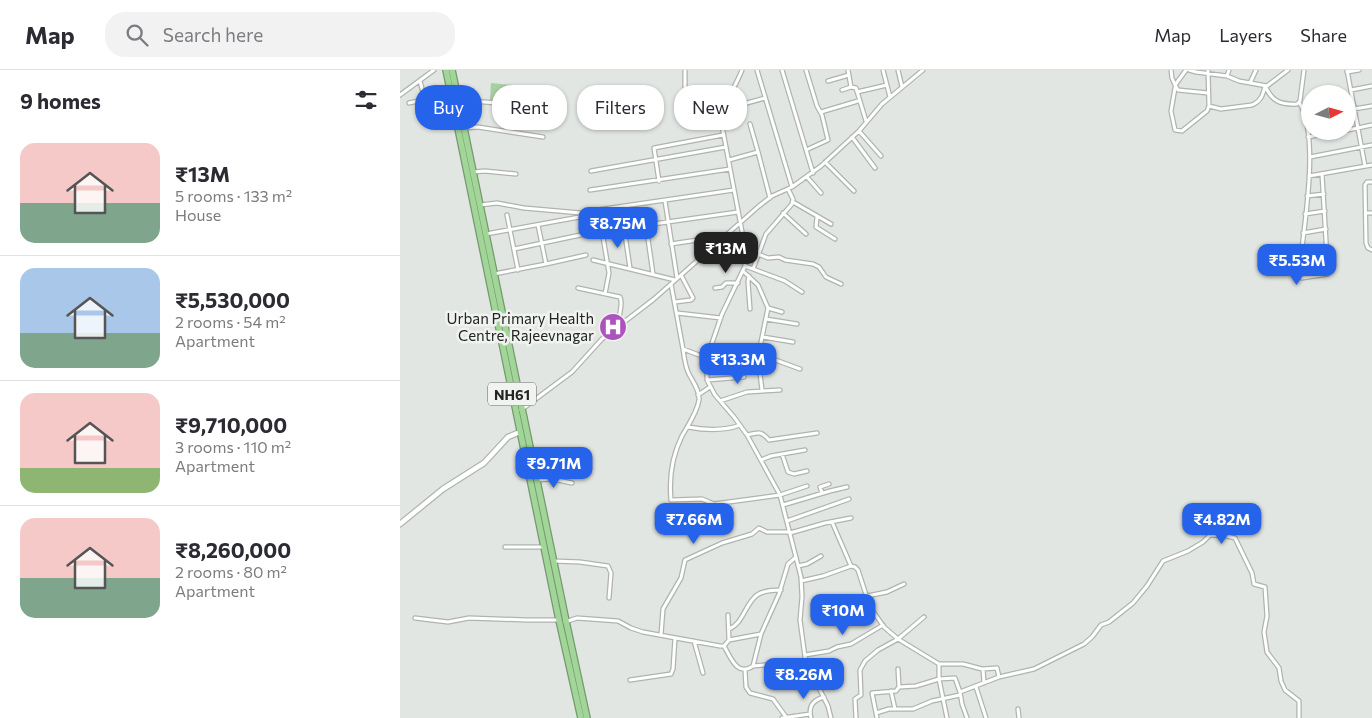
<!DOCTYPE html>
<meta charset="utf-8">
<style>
:root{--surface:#fff;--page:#f2f2f3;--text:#2b2b33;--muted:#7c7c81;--line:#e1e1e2;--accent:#2563eb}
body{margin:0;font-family:Commissioner,sans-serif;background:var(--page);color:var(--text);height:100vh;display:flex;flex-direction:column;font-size:19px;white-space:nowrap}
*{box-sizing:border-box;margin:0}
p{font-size:16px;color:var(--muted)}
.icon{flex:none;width:28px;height:28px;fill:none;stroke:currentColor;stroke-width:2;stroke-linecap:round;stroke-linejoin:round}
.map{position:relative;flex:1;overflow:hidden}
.side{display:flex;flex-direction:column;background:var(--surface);width:400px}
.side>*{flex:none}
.banner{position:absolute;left:15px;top:15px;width:475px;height:45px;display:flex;gap:10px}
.needle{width:32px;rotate:84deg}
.buttons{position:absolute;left:901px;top:15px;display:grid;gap:10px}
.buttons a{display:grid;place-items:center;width:55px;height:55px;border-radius:50%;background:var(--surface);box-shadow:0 1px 4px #0004;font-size:25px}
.price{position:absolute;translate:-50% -42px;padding:0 11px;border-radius:10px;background:var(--accent);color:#fff;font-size:16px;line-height:32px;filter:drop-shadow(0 1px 2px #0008)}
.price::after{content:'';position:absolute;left:50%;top:30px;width:15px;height:11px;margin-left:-8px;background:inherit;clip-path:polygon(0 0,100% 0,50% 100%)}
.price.on{background:#222;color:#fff}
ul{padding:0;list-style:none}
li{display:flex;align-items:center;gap:15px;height:125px;padding:0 20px}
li+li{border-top:1px solid var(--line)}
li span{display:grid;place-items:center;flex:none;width:140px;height:100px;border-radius:15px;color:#555}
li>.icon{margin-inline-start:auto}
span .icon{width:60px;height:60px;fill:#fffc;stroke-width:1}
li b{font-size:21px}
h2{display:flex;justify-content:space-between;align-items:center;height:60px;padding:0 20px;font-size:21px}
.chip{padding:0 18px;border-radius:20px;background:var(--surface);box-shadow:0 1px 4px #0004;font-size:18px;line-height:45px}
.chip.on{background:var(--accent);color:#fff}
header{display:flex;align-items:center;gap:30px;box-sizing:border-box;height:70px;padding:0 25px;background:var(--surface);border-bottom:1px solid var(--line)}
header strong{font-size:24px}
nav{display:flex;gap:28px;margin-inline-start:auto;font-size:18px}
.search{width:350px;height:45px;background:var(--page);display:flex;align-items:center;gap:12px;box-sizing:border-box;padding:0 18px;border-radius:20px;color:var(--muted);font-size:19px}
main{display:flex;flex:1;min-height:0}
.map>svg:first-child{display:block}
.green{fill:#aacea4}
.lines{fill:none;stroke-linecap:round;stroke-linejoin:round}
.street-casing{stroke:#b0b4b0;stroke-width:5.5}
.secondary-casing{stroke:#b0b4b0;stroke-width:7}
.highway-casing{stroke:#769870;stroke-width:8}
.street{stroke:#fff;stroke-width:3}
.secondary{stroke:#fff;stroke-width:4.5}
.highway{stroke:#a2d699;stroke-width:5.5}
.labels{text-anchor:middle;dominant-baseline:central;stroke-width:5;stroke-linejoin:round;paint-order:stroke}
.shield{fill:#f0f3ef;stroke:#606260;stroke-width:1}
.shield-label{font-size:14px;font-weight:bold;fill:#232423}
.poi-label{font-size:15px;fill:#232423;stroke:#f0f3ef;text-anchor:end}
</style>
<header>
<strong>Map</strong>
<div class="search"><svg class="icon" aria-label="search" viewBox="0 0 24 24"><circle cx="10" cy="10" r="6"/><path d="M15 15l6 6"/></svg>Search here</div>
<nav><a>Map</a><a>Layers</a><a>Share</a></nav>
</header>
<main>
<section class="side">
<h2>9 homes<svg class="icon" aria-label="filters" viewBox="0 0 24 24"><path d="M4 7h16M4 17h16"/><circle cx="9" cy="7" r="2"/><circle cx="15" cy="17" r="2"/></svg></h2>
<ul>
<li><span style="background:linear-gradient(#f6c9c9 60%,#7fa58c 0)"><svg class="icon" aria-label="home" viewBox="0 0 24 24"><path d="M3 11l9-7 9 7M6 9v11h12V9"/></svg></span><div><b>₹13M</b><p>5 rooms · 133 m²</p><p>House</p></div></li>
<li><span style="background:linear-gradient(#a9c7e8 65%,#7fa58c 0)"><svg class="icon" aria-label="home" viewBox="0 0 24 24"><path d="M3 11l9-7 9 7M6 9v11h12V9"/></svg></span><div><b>₹5,530,000</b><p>2 rooms · 54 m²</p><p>Apartment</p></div></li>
<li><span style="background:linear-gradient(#f6c9c9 75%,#8fb573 0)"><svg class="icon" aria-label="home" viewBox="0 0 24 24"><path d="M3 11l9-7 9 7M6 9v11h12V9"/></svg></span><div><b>₹9,710,000</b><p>3 rooms · 110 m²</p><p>Apartment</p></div></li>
<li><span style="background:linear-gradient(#f6c9c9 60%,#7fa58c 0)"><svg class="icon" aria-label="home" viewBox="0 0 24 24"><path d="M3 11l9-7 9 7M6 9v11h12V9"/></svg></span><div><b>₹8,260,000</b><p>2 rooms · 80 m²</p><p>Apartment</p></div></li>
</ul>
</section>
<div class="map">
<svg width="972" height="648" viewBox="0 0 972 648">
<rect width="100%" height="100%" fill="#e2e6e2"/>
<path class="green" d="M91 13 126 16 125 32 90 30Z"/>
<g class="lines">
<g class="street-casing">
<path id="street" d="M285 0V25L329 26
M342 0C335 18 322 35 322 56L344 172 345 196 322 244 310 279 307 294V310L315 325 334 347 347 365 380 425 401 507 402 527 400 550 405 587 410 600 428 636 431 648
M357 0 392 117
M382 0 413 103
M448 0 451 17 456 18 466 51
M483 0 490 27
M498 0 502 17
M771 0 772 8 775 15
M786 0 775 15 778 20 808 23
M789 0 796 2 827 6
M829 0 827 6 839 11 867 16 888 0
M947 0 965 96
M947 2 959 0
M20 11 24 26 26 41
M428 11 449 5
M850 13 856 0
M865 16C872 31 880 35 897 34L900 31 904 0
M775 18 771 41 775 60 782 61 807 41 809 36 808 0
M442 20 451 17
M951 20 972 16
M457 22 487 15
M0 25 34 0
M285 25 286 43
M59 30 123 35
M899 32C921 67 903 161 899 203L902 208 928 204 922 104
M9 33 50 24
M809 36 821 39 852 35C861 31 863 25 865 16
M325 39 365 28
M948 40 972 36
M421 42 458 31
M350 54 358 82
M64 58 78 57 143 67
M948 60 972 55
M459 61 481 86
M452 67 475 98
M908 67 940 61
M406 80 428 70 422 45 417 36 406 0
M910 87 972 75
M329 90 358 82 370 128
M425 92 454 121
M191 101 326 77
M73 102 85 101 116 104
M909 106 972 95
M407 107 421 123
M259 111 254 78 323 65
M972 112H967L965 115 966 173 968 178 972 180
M190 120 330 99
M907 126 924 124
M265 131 277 208
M393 132 431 154
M80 135 97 133 124 138 181 143 185 146 188 164
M190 141 334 120
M383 143 406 164
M966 143H972
M905 144 925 141
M107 145 118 200
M417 147 416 157 435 169
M246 155 253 204
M224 158 230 198
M202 161 209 203 205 224
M903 163 926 159
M86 164 185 146
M271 174 317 167
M114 179 190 163 338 142
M901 182 927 177
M358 184 368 188 379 187 385 190 413 194 419 197 426 207 441 214
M193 190 275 210
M146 194 186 185
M345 196 385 211 402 222
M353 199 366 164 392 134 393 129 388 119
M899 200 928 194
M344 202 358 215 368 238 359 282V295
M94 204 146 194 138 155
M349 206 348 212 350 239
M271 214 283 279 307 288
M178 218 220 227C224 235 217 245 220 254
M315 218 322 217 326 213H338
M275 232 291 230 293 228 281 205
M368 238 382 242
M277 243 321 248
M366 249 397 254
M363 267 393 272
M283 279C284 286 285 295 288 302 292 311 300 320 299 330 297 343 288 355 282 366 272 386 269 408 271 430L302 429 314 434 380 425 407 416
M359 287 370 288 400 299
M307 290 359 295 362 320
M307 310 344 307
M298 325 310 317
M320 331 347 322 380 320
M121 340 172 302 202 269 254 229 359 136 372 126 392 117 421 96 459 61 482 34 523 0
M288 357C304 360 324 361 340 355
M347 365C359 362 361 361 369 370L417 363
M382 384 388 402 394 404 407 401
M361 390 371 386 405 380
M137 410 153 409 172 413
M422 423 420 417 429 414
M383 435 430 421 447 417
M387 451 449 429
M390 463 425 453 451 448
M105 477H144
M154 491 180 492 208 496 211 503 209 528
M398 496 407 494 421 486
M451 496 455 497 458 500 470 537 484 557 498 569 539 594H563L582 599 597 598 599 607
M401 511 423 506 451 496 432 452
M467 526 487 522 504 514
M15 548 48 552 69 548 126 550H158
M165 552 177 548 218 551 231 558 243 562 320 576H324L329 570 328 545
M329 559C343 554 345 534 357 525 363 521 373 520 381 520
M261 565 263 539 281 508 285 490 322 473 352 464 359 458 367 462H390
M329 570 361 564
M294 571 303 603
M324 576C331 588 337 607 353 596L406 591
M405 585 429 581 437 577 451 574 483 555
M353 596 361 564 379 524 388 494 396 487
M498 599 499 617
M583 599 584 613
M345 600 346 617 350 623 373 629 386 647
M230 610 271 604 273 599 275 568
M576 617 586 648
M491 621 495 639
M618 639 619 648
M476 643 489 639H513L532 631 560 625
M382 648 410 644
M411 648C408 636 413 630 424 627
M456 648 455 629 461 625 460 600 465 591 478 580 498 569 524 547
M477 648 472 623 496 621 499 617 516 616 539 609V594
M547 648 539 609 555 608 560 622
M567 648 562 634 560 622 599 607 634 599 684 574 692 567 701 555 709 552 733 533 747 516 763 491 788 481 803 472 810 465 827 466 835 468 852 503 854 514 865 517 867 546 864 562 867 582 879 598 881 611 885 620 899 631V648"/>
</g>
<g class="secondary-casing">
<path id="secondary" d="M0 454 43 419 84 393 108 367 120 362"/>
</g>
<g class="highway-casing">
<path id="highway" d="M46 0 159 550 181 648
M52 0 166 551 187 648"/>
</g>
<use href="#street" class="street"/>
<use href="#secondary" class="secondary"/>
<use href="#highway" class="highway"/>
</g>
<defs>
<g id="hospital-disc" transform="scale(1.4375)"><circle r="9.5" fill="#ad53be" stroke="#f0f3ef"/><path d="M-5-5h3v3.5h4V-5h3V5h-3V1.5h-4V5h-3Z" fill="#fff"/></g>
</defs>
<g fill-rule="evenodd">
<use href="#hospital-disc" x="213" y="257"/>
</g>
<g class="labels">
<rect class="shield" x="88" y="312.5" width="48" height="23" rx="4"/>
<g class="shield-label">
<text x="112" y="324">NH61</text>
</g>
<g class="poi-label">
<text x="194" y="248">Urban Primary Health<tspan x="194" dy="17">Centre, Rajeevnagar</tspan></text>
</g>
</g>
</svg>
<div class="buttons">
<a><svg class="needle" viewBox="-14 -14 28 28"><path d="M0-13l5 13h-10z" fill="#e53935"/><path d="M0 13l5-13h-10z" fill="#7c7c81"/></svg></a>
</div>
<b class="price" style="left:218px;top:179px">₹8.75M</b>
<b class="price on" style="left:326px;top:204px">₹13M</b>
<b class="price" style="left:897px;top:216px">₹5.53M</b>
<b class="price" style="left:338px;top:315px">₹13.3M</b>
<b class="price" style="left:154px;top:419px">₹9.71M</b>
<b class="price" style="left:294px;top:475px">₹7.66M</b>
<b class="price" style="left:822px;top:475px">₹4.82M</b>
<b class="price" style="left:443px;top:566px">₹10M</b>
<b class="price" style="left:404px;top:630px">₹8.26M</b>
<div class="banner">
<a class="chip on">Buy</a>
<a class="chip">Rent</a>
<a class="chip">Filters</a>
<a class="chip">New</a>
</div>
</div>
</main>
